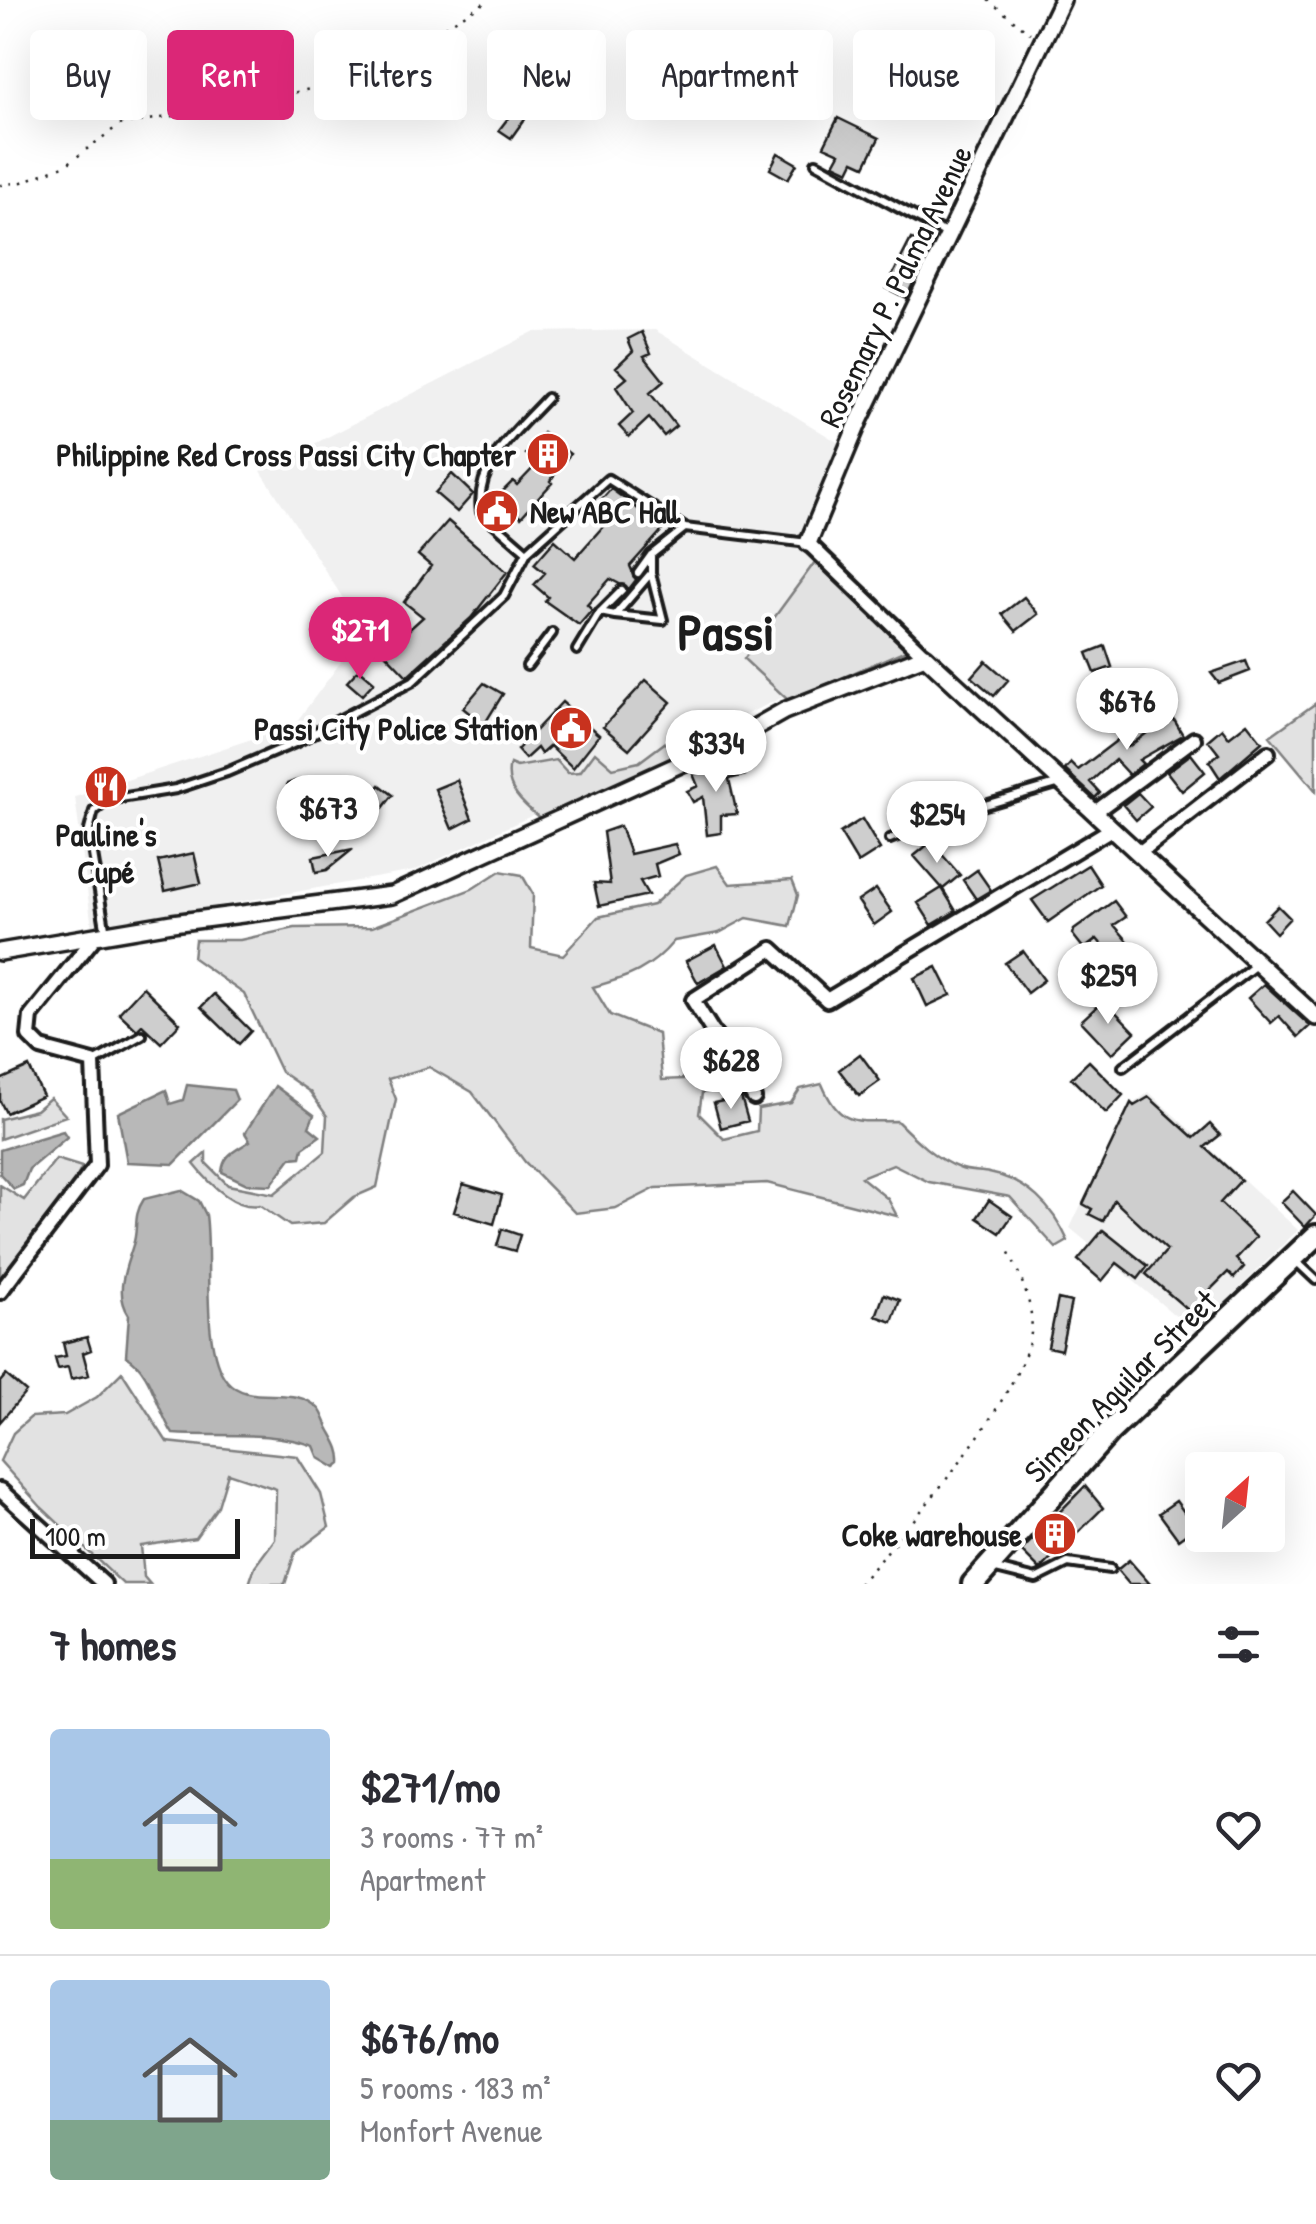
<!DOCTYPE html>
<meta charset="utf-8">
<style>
:root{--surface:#fff;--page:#f2f2f3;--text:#2b2b33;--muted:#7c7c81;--line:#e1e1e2;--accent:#db2777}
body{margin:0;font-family:"Patrick Hand",sans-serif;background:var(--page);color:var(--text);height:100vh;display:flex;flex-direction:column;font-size:38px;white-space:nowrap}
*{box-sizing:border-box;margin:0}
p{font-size:32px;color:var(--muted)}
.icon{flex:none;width:55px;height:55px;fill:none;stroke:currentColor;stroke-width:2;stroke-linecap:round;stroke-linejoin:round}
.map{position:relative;height:1584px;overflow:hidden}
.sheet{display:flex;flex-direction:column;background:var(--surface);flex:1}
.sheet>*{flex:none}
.guide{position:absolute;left:30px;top:30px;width:1258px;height:90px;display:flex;gap:20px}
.needle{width:65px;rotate:27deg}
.fabs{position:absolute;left:1185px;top:1452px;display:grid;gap:20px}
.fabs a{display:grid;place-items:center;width:100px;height:100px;border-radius:10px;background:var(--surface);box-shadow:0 10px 40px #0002;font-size:50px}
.scale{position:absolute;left:30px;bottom:25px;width:210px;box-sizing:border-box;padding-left:10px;border:5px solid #1c1c1c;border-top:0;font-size:28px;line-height:35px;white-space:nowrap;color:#1c1c1c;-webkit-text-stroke:8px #fff;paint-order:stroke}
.price{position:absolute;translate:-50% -85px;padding:0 22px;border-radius:35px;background:#fff;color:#222;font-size:32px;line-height:65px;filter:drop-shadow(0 2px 5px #0008)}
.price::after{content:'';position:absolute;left:50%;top:60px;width:30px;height:22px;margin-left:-15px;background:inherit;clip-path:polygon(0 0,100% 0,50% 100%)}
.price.current{background:var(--accent);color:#fff}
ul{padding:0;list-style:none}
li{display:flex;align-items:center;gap:30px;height:250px;padding:0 50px}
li+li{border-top:2px solid var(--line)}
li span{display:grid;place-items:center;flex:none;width:280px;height:200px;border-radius:10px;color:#555}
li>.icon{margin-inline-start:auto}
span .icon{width:120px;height:120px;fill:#fffc;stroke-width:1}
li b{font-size:42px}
h2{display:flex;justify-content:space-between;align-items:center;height:120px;padding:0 50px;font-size:42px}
.pill{padding:0 35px;border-radius:10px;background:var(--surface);box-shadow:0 10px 40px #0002;font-size:35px;line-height:90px}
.pill.current{background:var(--accent);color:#fff}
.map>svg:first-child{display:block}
.built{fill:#f0f0f0}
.green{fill:#e2e2e2;stroke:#7f7f7f;stroke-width:2.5}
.water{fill:#b8b8b8;stroke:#7a7a7a;stroke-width:2.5}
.building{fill:#cecece;stroke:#1c1c1c;stroke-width:2.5}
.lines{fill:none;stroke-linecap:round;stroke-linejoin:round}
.service-casing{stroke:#1c1c1c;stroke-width:14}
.minor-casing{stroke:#1c1c1c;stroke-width:20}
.tertiary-casing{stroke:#1c1c1c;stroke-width:22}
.trunk-casing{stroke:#1c1c1c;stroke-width:28}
.path{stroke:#1c1c1c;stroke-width:2.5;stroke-dasharray:2.5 8;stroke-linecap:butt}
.service{stroke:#fff;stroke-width:6}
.minor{stroke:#fff;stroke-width:12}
.tertiary{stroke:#fff;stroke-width:15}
.trunk{stroke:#fff;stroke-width:20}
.labels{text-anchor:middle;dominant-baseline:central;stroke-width:8;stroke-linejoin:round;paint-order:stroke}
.street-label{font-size:32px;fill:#1c1c1c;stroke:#fff}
.poi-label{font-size:32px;font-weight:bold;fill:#1c1c1c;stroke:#fff;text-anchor:end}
.town-label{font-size:52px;font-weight:bold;fill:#1c1c1c;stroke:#fff}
</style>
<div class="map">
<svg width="1316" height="1584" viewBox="0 0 1316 1584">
<rect width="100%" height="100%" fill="#fff"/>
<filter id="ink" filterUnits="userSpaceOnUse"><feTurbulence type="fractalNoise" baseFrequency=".01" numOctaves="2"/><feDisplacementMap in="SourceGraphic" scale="20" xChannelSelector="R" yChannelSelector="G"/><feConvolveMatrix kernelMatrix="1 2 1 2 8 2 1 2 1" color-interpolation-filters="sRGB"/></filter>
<g filter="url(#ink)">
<path class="built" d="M655 330 839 443 801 546 902 641 414 871 92 928 75 797 294 725 364 631 261 471 533 332Z
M1149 1092 1298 1230 1195 1332 1070 1228 1127 1108Z"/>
<path class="green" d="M815 562 906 650 789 701 744 659Z
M1316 703V791L1270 736Z
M713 718 722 735 615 793 570 805 542 820C524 805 503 788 510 764L517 767 556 760 568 773 580 772 595 752 613 768 639 762 694 721Z
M717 866 730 884 792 880 798 895 790 926 747 918 719 933 674 941C650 970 629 977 593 987L610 1015 658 1034 662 1080 683 1079 696 1053 708 1047 729 1088 702 1093 699 1114 724 1139 757 1131 758 1109 791 1103 800 1089 822 1084C840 1127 855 1121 897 1121 915 1139 935 1159 959 1168 968 1172 980 1171 989 1173 1027 1180 1053 1207 1068 1241L1056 1248 1010 1197 929 1182 893 1164 861 1177 888 1199 897 1216 767 1183 656 1188 616 1208 575 1213 525 1162 472 1092 429 1067 388 1079 396 1099 377 1187 354 1197 324 1223 290 1226 260 1205C234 1210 209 1183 194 1164L206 1153V1163L228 1185 274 1194 325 1152 327 1116 310 1092 281 1072 244 994 193 958 195 940H240L295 928 372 927 472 889 500 871 522 875 533 894 531 948 563 955 598 917 653 905 686 875Z
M50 1098 66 1116 0 1139V1119L36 1110Z
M56 1159 82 1167 60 1211 0 1279V1185L24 1200Z
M122 1372 167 1442 297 1456 321 1494 329 1527 295 1553 285 1584H249L255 1566 275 1539 276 1489 228 1473 218 1506 195 1538 141 1546 144 1577 150 1584H123L41 1507 0 1461 13 1433 31 1417 65 1415 97 1397Z"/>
<path class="water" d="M187 1085 233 1090 237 1100 174 1164 127 1162 118 1113 166 1090 170 1104 183 1100Z
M275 1086 314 1115 309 1127 320 1136 303 1148 301 1157 291 1158 271 1185 247 1184 222 1172C224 1153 236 1151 250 1141L245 1133Z
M63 1131 67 1137 29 1169 23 1185 14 1189 0 1174V1150Z
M181 1190 199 1201 206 1215C212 1256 200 1350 227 1381 250 1408 293 1382 319 1409 323 1413 326 1424 329 1429 336 1442 342 1450 341 1464L336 1468 319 1458 314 1446C270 1430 219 1437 173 1434 157 1411 152 1370 126 1356L129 1315C114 1293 126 1268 133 1245 139 1228 132 1217 144 1199Z"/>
<path class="building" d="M515 109 526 117 511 138 499 130Z
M838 118 879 138 865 166 854 161 849 171 834 164 840 153 824 146Z
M778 153 797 164 788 179 770 169Z
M911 239 930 248 906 298 886 288Z
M642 332 651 353 644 356 664 381 650 393 676 426 664 436 649 418 629 437 619 426 633 413 616 387 627 378 616 367 633 351 628 339Z
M543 433 570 454 550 481 552 483 521 517 499 495 513 481 517 485 538 463 526 454Z
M452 474 473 494 457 512 435 493Z
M611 489 664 528 630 566 636 580 629 589 610 579 587 605 592 610 579 625 545 601 548 597 534 585 545 573 534 564 555 540 575 558 607 522 593 509Z
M448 521 507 572 471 618 407 676 384 652 423 617 404 602 431 566 418 555Z
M1024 597 1038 614 1016 631 1002 614Z
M1105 646 1112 667 1095 673 1087 653Z
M986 661 1008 680 994 696 972 677Z
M1246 661 1250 671 1219 683 1211 673Z
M359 669 374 682 362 695 347 682Z
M646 680 671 702 629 749 603 727Z
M484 683 503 694 484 725 463 708Z
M562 702 599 735 573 768 550 746 541 754 537 748 525 759 517 750Z
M1170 713 1183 735 1139 760 1143 764 1129 775 1115 760 1090 782 1100 793 1095 798 1065 770 1071 763 1078 770 1120 738 1128 747 1151 730 1148 725Z
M1247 723 1262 742 1220 778 1209 761 1219 754 1208 740 1222 728 1229 737Z
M1191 754 1205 772 1182 791 1167 772Z
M741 763 745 775 729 779 737 814 721 815V833L707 835 703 797 693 802 687 791 698 786 693 774Z
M457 780 472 819 452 829 435 789Z
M295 781H319L320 795H301V828H289V810H296L287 784Z
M380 785 393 795 379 813 368 815 365 804Z
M1138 793 1151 807 1136 820 1123 805Z
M862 819 880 849 858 863 840 833Z
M620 826 630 854 675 844 679 854 655 864 658 876 640 881 648 895 599 906 594 883 610 884 603 832Z
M931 842 960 875 943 889 914 856Z
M353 849 327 870 316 872 313 857Z
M194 853 201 883 165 891 158 861Z
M1088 865 1101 885 1048 922 1032 900Z
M977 870 991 890 976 899 963 880Z
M942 888 956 911 932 925 918 903Z
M876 889 892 912 874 925 858 901Z
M1114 901 1126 917 1114 925 1139 954 1122 969 1097 939 1084 949 1073 935 1074 930Z
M1278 906 1290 918 1276 933 1264 920Z
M716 945 727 966 698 983 686 961Z
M1023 951 1044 980 1027 993 1005 963Z
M937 967 951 995 927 1006 914 978Z
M1264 984 1310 1026 1298 1037 1279 1016 1271 1023 1248 998Z
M143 987 180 1023 161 1043 142 1025 137 1030 119 1013Z
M214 994 251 1031 239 1044 201 1007Z
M1104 1000 1135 1032 1112 1054 1081 1021Z
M860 1054 880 1081 859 1096 839 1070Z
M1089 1061 1123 1095 1106 1113 1071 1078Z
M29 1067 43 1096 6 1113 0 1101V1080Z
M741 1097 748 1121 721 1128 714 1103Z
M1149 1097 1194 1138 1210 1124 1220 1135 1205 1147 1241 1180 1220 1203 1256 1237 1236 1259 1244 1267 1234 1278 1228 1272 1205 1295 1217 1305 1202 1322 1146 1274 1167 1250 1114 1200 1103 1221 1089 1214 1092 1209 1083 1204 1131 1103 1134 1106Z
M463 1184 502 1195 494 1224 454 1212Z
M1293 1191 1316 1215 1305 1227 1281 1202Z
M989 1200 1012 1216 1000 1233 977 1218Z
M502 1229 520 1235 515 1251 497 1246Z
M1103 1230 1148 1266 1138 1279 1117 1263 1102 1281 1078 1260Z
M884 1294 900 1300 892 1322 876 1316Z
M1058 1299 1071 1302 1061 1350 1048 1347Z
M87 1337 91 1350 83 1353 89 1375 71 1379 68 1367 58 1369 55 1358 66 1356 63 1343Z
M6 1375 26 1392 0 1422V1382Z
M1085 1486 1103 1508 1040 1570 1021 1551Z
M1176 1501 1195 1527 1178 1539 1159 1513Z
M1129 1560 1150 1584H1129L1117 1570Z"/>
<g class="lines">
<g class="service-casing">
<path id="service" d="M816 163 947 234
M685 528 808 543
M527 552 481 512C474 464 517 431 547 398
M638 573 651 555 685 528
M600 612 615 615 651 573V555
M615 615 663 620 651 573
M577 650 600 612 622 590
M527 666 552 633
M890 839 948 816 1060 783
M106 934 89 830 94 811 108 800 176 789 227 772 295 743 413 681 504 596 527 552 608 479 685 528
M94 1062 142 1035
M1123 1067 1257 964
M1297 1262 1316 1280
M992 1568 1036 1579 1068 1563 1110 1569"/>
</g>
<g class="minor-casing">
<path id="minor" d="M808 543 925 656
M1095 812 1194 739
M1139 853 1268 753
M754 1098 693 1000 772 949 827 1000 1113 828
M0 1292 97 1165 93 1062 41 1048 29 1036 31 1016 95 937
M0 1490 104 1584"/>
</g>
<g class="tertiary-casing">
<path id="tertiary" d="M808 543 859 421 1062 0
M0 952 172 923 392 895 731 741 784 711 925 656 1316 1017"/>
</g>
<g class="trunk-casing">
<path id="trunk" d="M973 1584 1110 1431 1316 1236"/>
</g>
<path class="path" d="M988 0 1030 33
M0 185 22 182 66 165 119 125 246 104 386 71 408 49 489 0
M859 1584C906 1530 1020 1400 1031 1333 1035 1304 1018 1272 1006 1246"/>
<use href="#service" class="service"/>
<use href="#minor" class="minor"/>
<use href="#tertiary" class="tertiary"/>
<use href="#trunk" class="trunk"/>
</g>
</g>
<defs>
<g id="building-disc" transform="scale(2.25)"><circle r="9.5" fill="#c8321e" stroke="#fff"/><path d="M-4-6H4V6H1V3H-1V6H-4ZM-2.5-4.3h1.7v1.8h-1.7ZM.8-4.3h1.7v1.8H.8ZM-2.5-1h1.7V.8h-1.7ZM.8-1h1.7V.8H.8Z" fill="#fff"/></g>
<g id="civic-disc" transform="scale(2.25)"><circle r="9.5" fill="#c8321e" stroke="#fff"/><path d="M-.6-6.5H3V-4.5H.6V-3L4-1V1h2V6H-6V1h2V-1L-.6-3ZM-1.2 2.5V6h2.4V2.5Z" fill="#fff"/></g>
<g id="restaurant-disc" transform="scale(2.25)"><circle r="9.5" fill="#c8321e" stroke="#fff"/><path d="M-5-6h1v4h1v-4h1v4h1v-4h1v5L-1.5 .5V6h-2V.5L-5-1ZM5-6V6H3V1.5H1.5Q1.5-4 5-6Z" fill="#fff"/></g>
</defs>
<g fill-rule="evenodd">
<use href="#building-disc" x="548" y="454"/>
<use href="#civic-disc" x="497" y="511"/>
<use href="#civic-disc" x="571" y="728"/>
<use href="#restaurant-disc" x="106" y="787"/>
<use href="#building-disc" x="1055" y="1534"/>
</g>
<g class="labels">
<g class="street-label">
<text transform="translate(895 286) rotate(-64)">Rosemary P. Palma Avenue</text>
<text transform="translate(1120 1386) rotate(-45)">Simeon Aguilar Street</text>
</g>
<g class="poi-label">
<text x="516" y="454">Philippine Red Cross Passi City Chapter</text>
<text x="530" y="511" text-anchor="start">New ABC Hall</text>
<text x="538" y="728">Passi City Police Station</text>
<text x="106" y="834" text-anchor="middle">Pauline's<tspan x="106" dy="37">Cupé</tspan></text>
<text x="1022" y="1534">Coke warehouse</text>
</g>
<g class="town-label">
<text x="726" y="631">Passi</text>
</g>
</g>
</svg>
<div class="fabs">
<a><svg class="needle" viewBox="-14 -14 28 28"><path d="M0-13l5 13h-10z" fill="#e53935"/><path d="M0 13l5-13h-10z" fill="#7c7c81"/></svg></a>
</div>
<div class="scale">100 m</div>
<b class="price current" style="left:360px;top:682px">$271</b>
<b class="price" style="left:1127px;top:753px">$676</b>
<b class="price" style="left:716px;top:795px">$334</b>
<b class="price" style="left:328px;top:860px">$673</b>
<b class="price" style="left:937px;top:866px">$254</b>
<b class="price" style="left:1108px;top:1027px">$259</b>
<b class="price" style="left:731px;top:1112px">$628</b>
<div class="guide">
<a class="pill">Buy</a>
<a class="pill current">Rent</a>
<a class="pill">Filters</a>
<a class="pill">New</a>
<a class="pill">Apartment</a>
<a class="pill">House</a>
</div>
</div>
<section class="sheet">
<h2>7 homes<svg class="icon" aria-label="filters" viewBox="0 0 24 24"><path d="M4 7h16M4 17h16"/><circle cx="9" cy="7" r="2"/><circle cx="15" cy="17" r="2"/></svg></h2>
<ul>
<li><span style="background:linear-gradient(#a9c7e8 65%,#8fb573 0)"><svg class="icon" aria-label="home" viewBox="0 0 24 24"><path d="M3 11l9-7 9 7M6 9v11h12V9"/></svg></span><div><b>$271/mo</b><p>3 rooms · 77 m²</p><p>Apartment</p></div><svg class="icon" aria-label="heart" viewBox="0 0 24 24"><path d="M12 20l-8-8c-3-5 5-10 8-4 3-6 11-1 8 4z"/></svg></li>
<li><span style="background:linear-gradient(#a9c7e8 70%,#7fa58c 0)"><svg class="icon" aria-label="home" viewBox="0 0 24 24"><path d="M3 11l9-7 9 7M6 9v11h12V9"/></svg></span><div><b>$676/mo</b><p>5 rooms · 183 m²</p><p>Monfort Avenue</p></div><svg class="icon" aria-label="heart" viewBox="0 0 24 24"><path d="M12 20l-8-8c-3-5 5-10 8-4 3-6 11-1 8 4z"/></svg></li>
</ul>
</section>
